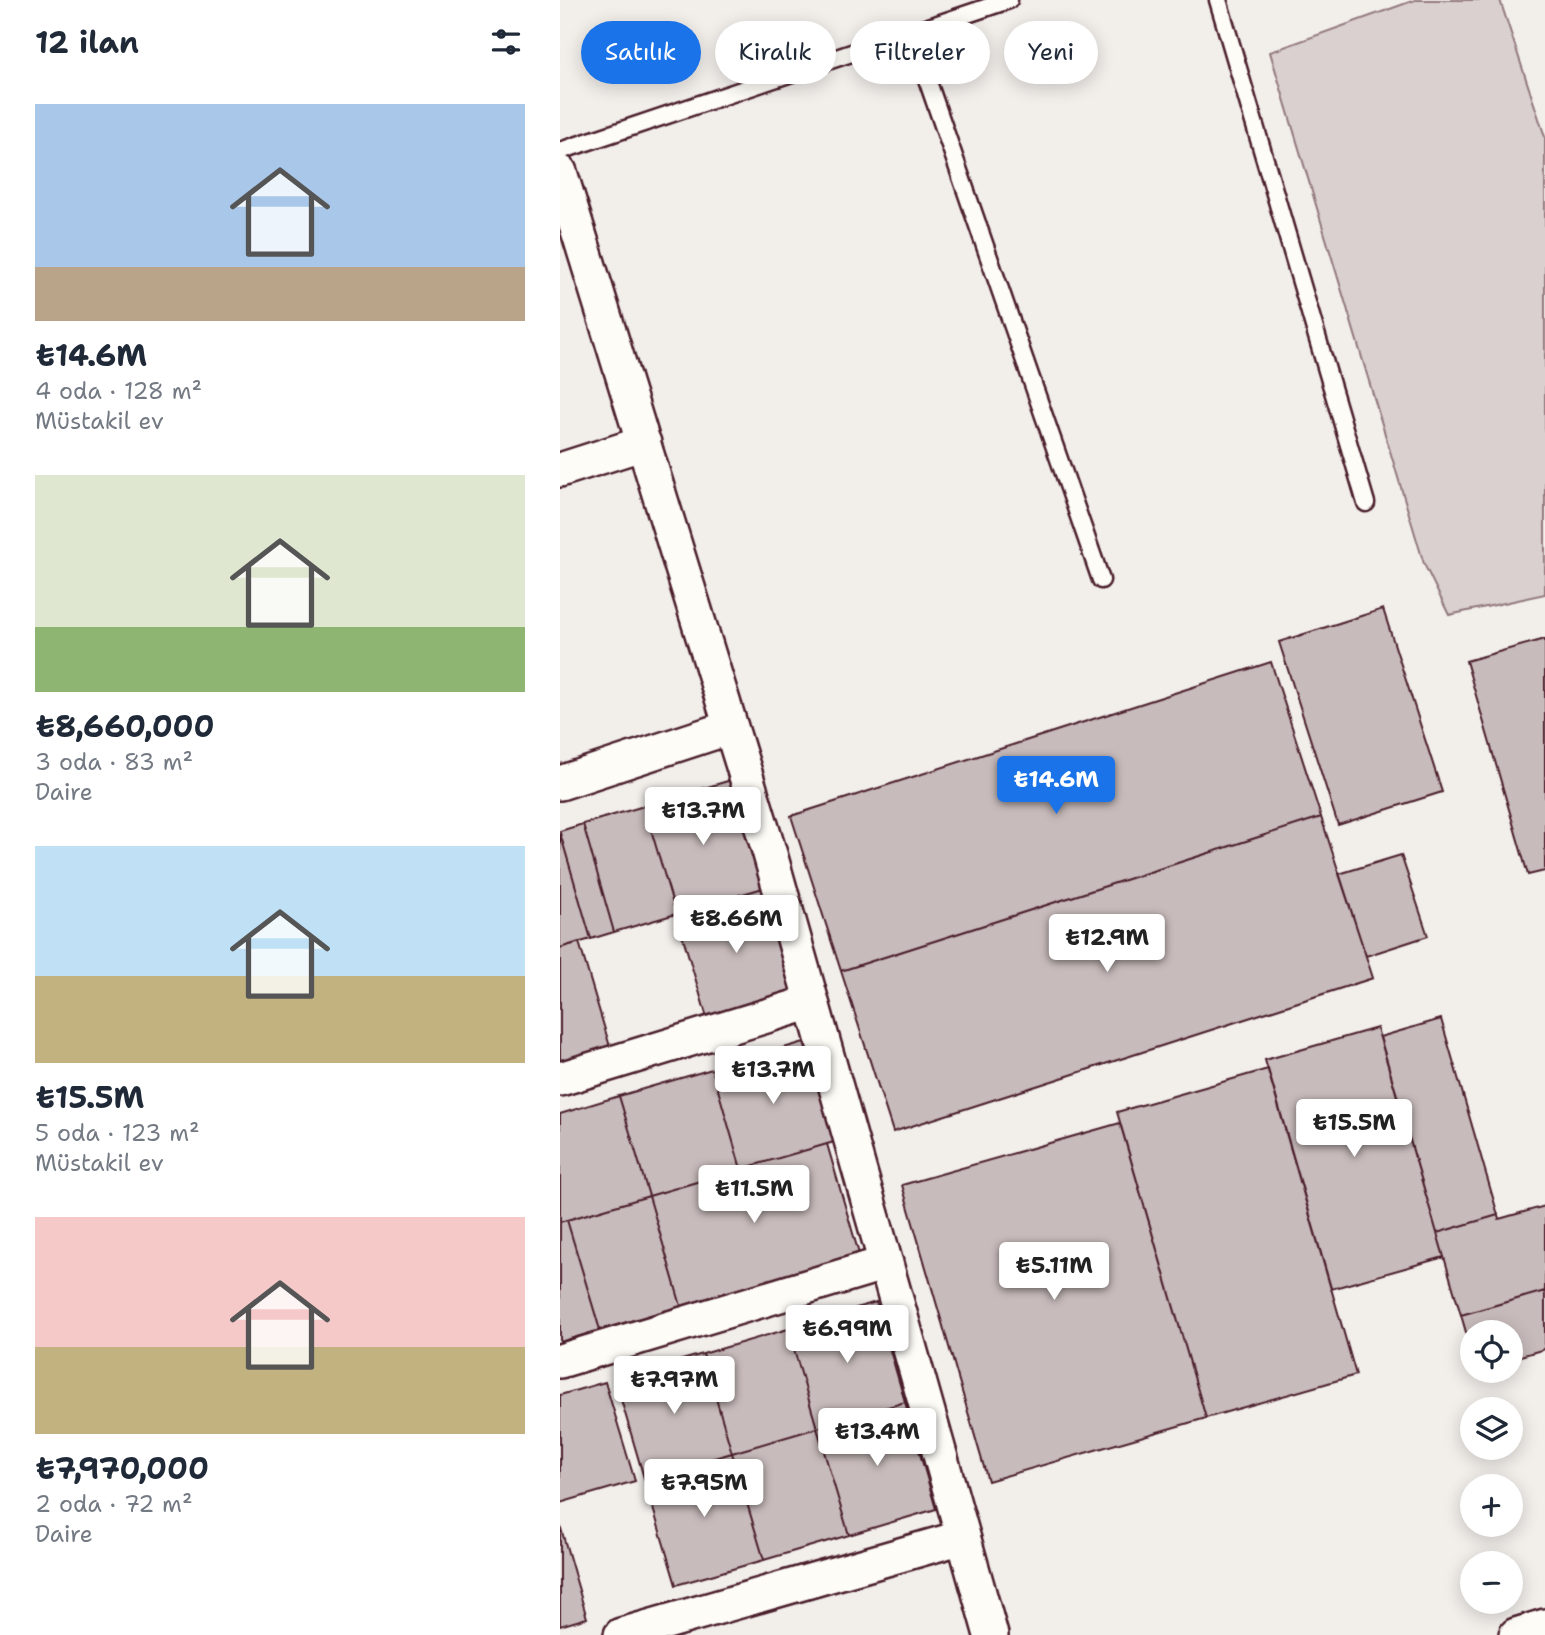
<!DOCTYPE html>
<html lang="tr">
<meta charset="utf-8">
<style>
:root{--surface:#fff;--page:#f2f2f3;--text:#1f2937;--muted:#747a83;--accent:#1a73e8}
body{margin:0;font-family:"Shantell Sans",sans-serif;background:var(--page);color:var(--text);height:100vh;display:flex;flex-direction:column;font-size:26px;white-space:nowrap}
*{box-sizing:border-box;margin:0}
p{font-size:23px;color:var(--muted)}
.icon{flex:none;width:38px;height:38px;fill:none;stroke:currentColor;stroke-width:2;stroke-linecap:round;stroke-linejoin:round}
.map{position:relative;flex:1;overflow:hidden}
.drawer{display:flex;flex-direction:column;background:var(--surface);width:560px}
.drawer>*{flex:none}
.guide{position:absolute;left:21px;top:21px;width:665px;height:63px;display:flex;gap:14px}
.controls{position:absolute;left:900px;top:1320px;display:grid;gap:14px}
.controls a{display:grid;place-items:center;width:63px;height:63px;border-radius:50%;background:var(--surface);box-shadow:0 4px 18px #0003;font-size:35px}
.price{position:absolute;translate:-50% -60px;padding:0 16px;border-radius:7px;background:#fff;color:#222;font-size:23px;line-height:46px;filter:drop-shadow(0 2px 4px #0008)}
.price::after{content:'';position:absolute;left:50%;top:42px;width:21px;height:16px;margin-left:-10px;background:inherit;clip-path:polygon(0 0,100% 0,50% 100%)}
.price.on{background:var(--accent);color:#fff}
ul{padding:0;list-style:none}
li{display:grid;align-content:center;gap:14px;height:371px;padding:0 35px}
li span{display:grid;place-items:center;height:217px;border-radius:0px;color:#555}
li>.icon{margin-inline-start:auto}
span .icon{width:126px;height:126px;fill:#fffc;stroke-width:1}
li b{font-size:30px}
h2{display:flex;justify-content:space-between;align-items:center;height:84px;padding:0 35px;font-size:30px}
.chip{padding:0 24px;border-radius:32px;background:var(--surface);box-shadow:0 4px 18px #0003;font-size:24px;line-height:63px}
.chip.on{background:var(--accent);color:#fff}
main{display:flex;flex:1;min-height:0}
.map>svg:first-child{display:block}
.green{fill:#d9d0cf;stroke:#92787d;stroke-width:2}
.building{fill:#c8bbbb;stroke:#4a1f2b;stroke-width:2}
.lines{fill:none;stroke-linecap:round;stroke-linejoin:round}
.service-casing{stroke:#4a1f2b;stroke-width:21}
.minor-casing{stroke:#4a1f2b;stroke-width:38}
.service{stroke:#fdfcf7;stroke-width:16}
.minor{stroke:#fdfcf7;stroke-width:33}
</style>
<main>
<section class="drawer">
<h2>12 ilan<svg class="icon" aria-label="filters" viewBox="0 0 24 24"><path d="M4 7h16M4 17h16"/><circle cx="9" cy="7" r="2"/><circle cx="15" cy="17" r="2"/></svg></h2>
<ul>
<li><span style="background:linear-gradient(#a9c7e8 75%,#b9a48a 0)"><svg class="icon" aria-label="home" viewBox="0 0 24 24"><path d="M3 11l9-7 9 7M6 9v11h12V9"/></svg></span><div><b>₺14.6M</b><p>4 oda · 128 m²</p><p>Müstakil ev</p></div></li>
<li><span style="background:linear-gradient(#dfe7d0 70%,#8fb573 0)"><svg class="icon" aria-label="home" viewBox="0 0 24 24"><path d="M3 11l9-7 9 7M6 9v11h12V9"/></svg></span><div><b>₺8,660,000</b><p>3 oda · 83 m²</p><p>Daire</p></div></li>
<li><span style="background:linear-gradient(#bfe0f5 60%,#c2b280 0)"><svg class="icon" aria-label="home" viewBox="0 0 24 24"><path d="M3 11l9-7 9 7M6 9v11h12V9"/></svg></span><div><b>₺15.5M</b><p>5 oda · 123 m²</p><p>Müstakil ev</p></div></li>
<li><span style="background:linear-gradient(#f6c9c9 60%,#c2b280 0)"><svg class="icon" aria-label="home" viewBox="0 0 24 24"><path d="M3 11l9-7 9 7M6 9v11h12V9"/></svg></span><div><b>₺7,970,000</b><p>2 oda · 72 m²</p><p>Daire</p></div></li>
</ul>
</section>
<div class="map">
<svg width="985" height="1635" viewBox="0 0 985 1635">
<rect width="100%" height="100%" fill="#f2efeb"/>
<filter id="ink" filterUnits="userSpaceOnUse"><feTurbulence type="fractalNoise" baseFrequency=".0143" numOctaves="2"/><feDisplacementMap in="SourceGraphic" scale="14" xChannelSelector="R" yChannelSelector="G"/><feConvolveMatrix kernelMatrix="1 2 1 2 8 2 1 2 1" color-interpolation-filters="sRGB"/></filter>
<g filter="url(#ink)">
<path class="green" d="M855 0H940L985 137V594L889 615 864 564 710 52Z"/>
<path class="building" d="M823 609 882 792 778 825 719 642Z
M985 639V871L968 875 906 661Z
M711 662 761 817 281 971 231 816Z
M171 780 203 888 116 914 84 806Z
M84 806 116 914 54 932 23 824Z
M761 817 813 978 333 1132 281 971Z
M23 824 54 932 31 939 0 833V831Z
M0 833 31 939 0 948Z
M841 855 868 936 806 956 779 874Z
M203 888 235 996 148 1021 116 914Z
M19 942 51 1050 0 1064V948Z
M881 1019 938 1215 877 1233 820 1037Z
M817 1028 884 1257 771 1289 705 1060Z
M244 1042 274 1142 181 1169 152 1069Z
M152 1069 181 1169 89 1196 59 1096Z
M708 1069 796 1375 646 1418 557 1112Z
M59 1096 89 1196 0 1222V1114Z
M560 1123 646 1418 428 1481 342 1185Z
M267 1144 299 1254 121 1306 89 1196Z
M89 1196 121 1306 40 1330 7 1220Z
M985 1206V1291L901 1315 877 1233 938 1215 939 1219Z
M7 1220 40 1330 0 1342V1222Z
M985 1291V1349L950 1359V1332H912V1353L901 1315Z
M316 1302 345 1402 257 1428 228 1329Z
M228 1329 257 1428 172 1453 143 1354Z
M143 1354 172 1453 84 1478 55 1379Z
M45 1382 75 1481 0 1503V1395Z
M345 1402 376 1509 289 1535 257 1428Z
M257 1428 289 1535 204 1560 172 1453Z
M172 1453 204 1560 116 1585 84 1478Z
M0 1525 27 1618 0 1626Z"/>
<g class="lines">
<g class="service-casing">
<path id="service" d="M658 0 806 503
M351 33 541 580
M0 151 449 0"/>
</g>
<g class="minor-casing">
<path id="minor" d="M0 172 210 854 431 1635
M0 470 84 443
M0 783 171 727
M0 1079 252 1002
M0 1361 326 1263
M61 1635 403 1537
M956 1635 985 1626"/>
</g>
<use href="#service" class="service"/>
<use href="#minor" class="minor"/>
</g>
</g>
</svg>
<div class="controls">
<a><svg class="icon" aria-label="locate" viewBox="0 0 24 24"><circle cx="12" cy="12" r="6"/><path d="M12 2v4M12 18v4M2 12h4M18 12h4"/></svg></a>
<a><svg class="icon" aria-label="layers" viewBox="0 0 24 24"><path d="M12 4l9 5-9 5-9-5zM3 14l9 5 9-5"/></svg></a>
<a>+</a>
<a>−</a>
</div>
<b class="price on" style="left:496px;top:816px">₺14.6M</b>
<b class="price" style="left:143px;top:847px">₺13.7M</b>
<b class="price" style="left:176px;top:955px">₺8.66M</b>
<b class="price" style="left:547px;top:974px">₺12.9M</b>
<b class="price" style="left:213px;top:1106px">₺13.7M</b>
<b class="price" style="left:794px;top:1159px">₺15.5M</b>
<b class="price" style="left:194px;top:1225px">₺11.5M</b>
<b class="price" style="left:494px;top:1302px">₺5.11M</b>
<b class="price" style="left:287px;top:1365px">₺6.99M</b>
<b class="price" style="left:114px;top:1416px">₺7.97M</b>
<b class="price" style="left:317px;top:1468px">₺13.4M</b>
<b class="price" style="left:144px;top:1519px">₺7.95M</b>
<div class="guide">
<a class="chip on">Satılık</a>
<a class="chip">Kiralık</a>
<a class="chip">Filtreler</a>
<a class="chip">Yeni</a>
</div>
</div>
</main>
